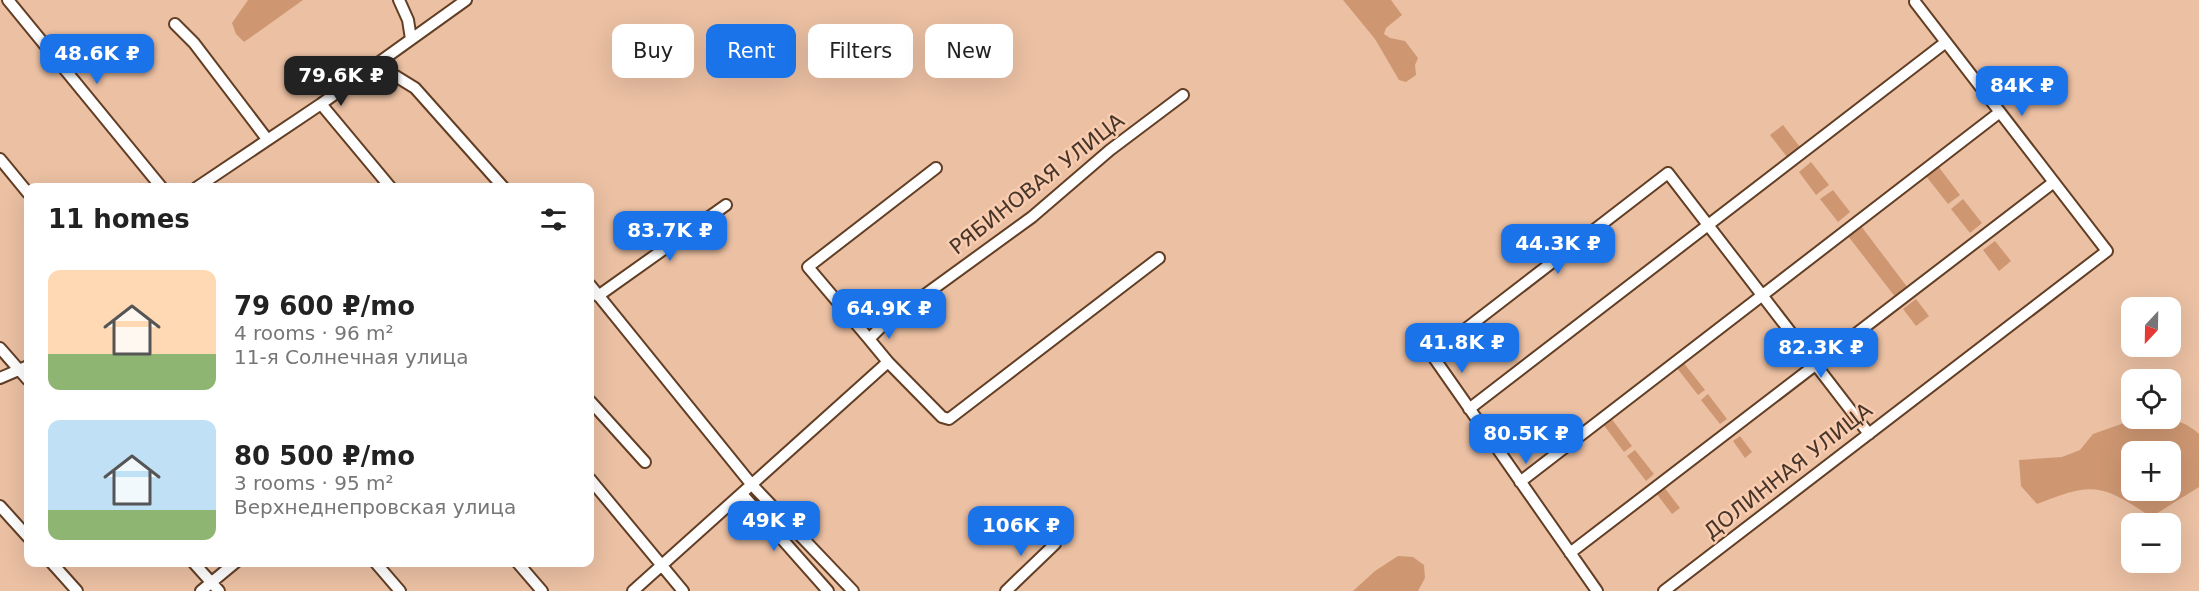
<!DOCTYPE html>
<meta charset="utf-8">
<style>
:root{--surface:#fff;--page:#f2f2f2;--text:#222;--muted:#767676;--accent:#1a73e8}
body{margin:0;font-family:"DejaVu Sans",sans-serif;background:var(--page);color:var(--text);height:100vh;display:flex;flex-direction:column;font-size:22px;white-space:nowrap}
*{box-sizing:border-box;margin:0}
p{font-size:20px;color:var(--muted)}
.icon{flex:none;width:33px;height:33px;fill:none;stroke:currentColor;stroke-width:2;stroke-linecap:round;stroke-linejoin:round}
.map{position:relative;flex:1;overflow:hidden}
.details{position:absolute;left:24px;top:183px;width:570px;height:384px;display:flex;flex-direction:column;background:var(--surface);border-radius:12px;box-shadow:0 6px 24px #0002}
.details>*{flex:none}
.banner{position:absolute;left:612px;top:24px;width:570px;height:54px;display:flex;gap:12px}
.needle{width:39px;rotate:202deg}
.tools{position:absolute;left:2121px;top:297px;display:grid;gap:12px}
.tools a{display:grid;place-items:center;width:60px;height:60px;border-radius:12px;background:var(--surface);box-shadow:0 6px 24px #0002;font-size:30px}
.price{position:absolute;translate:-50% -51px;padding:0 14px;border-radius:12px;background:var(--accent);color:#fff;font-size:20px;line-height:39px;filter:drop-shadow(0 2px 3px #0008)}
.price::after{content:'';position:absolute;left:50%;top:36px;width:18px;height:14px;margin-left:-9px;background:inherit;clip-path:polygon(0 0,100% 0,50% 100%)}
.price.on{background:#222;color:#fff}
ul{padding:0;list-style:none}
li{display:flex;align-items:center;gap:18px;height:150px;padding:0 24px}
li span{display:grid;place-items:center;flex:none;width:168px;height:120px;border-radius:12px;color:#555}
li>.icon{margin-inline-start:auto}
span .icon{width:72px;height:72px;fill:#fffc;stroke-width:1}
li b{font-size:26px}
h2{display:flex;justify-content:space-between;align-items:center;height:72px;padding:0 24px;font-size:26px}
.chip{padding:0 21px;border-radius:12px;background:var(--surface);box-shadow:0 6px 24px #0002;font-size:21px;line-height:54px}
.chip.on{background:var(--accent);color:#fff}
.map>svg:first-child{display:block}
.green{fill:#ce9772;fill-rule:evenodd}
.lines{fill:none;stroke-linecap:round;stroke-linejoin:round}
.minor-casing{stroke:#623e25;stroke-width:14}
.minor{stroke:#fff;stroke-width:10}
.labels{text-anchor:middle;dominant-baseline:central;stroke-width:5;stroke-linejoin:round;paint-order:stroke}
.street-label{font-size:21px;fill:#463529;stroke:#f9ccb0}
</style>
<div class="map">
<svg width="2199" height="591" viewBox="0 0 2199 591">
<rect width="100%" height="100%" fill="#ebc0a3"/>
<path class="green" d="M248 0H303L244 42 236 34 232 23Z
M1343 0H1391L1402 15 1386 28 1384 34 1390 38 1405 41 1418 58 1415 65 1416 75 1406 82 1399 80 1375 39Z
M1783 125 1800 147 1787 157 1770 135Z
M1811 162 1829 185 1816 195 1799 172Z
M1938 166 1960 195 1948 204 1926 176Z
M1833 190 1850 212 1838 222 1820 199Z
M1963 199 1982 223 1970 233 1951 209Z
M1861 226 1908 288 1896 298 1848 236Z
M1995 241 2011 261 1999 271 1983 250Z
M1916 299 1929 316 1916 326 1903 309Z
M1683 362 1705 390 1698 395 1677 368Z
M1708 394 1727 419 1720 424 1701 400Z
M1611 418 1632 446 1624 452 1603 424Z
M2138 418C2161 418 2181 417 2199 434V487L2151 517C2101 483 2092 482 2037 504L2021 486 2019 460 2062 457 2080 450 2093 434ZM2132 452H2170V490H2132Z
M1740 436 1752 452 1745 458 1733 441Z
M1635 450 1654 474 1646 481 1627 456Z
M1664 487 1680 508 1672 514 1656 493Z
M1398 556 1413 557 1424 565 1425 578 1418 591H1353L1375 571Z"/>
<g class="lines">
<g class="minor-casing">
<path id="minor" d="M8 0 162 188
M399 0 408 20 411 39
M175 24 194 43 267 139
M376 64 415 88 504 188
M321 104 391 188
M0 159 28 193
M196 188 321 104 466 0
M590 285 752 485 853 591
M598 296 726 205
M869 339 808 267 936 168
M0 348 28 380
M888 362 942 417 949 419 1159 258
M0 378 28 366
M590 401 645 462
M1469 409 1946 42
M590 479 683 591
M1520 482 2000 112
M742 494 828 591
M0 506 28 537
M1570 553 2054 182
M51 562 77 591
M193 562 219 591
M375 562 400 591
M517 562 542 591
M201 591 236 562
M633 591 888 362 869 339 882 326 1032 217 1110 150 1183 95
M1006 591 1055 544
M1597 591 1432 355 1668 173 1869 434
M1664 591 2107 251 1915 2"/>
</g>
<use href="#minor" class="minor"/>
</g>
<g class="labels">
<g class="street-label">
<text transform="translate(1037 184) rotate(-38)">РЯБИНОВАЯ УЛИЦА</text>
<text transform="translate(1788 471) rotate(-38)">ДОЛИННАЯ УЛИЦА</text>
</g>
</g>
</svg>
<div class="tools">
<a><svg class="needle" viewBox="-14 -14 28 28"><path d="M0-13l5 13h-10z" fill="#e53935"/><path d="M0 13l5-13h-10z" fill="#767676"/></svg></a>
<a><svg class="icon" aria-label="locate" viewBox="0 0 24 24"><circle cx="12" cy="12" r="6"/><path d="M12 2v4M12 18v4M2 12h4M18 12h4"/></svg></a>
<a>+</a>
<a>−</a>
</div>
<b class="price" style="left:97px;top:85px">48.6K ₽</b>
<b class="price on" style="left:341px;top:107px">79.6K ₽</b>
<b class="price" style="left:2022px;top:117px">84K ₽</b>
<b class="price" style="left:670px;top:262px">83.7K ₽</b>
<b class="price" style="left:1558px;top:275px">44.3K ₽</b>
<b class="price" style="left:889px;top:340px">64.9K ₽</b>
<b class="price" style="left:1462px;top:374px">41.8K ₽</b>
<b class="price" style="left:1821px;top:379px">82.3K ₽</b>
<b class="price" style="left:1526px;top:465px">80.5K ₽</b>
<b class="price" style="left:774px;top:552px">49K ₽</b>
<b class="price" style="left:1021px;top:557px">106K ₽</b>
<div class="banner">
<a class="chip">Buy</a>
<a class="chip on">Rent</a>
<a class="chip">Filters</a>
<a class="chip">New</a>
</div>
<section class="details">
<h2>11 homes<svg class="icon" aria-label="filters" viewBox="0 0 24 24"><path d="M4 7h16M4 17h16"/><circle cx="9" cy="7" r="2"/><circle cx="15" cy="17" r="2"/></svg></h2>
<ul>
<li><span style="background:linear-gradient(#ffd9b3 70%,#8fb573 0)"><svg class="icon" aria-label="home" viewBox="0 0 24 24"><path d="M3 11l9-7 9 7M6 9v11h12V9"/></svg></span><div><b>79 600 ₽/mo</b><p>4 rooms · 96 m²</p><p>11-я Солнечная улица</p></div></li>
<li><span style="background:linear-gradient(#bfe0f5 75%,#8fb573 0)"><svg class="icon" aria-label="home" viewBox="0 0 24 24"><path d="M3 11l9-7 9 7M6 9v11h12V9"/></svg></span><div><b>80 500 ₽/mo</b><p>3 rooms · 95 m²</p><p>Верхнеднепровская улица</p></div></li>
</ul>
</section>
</div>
